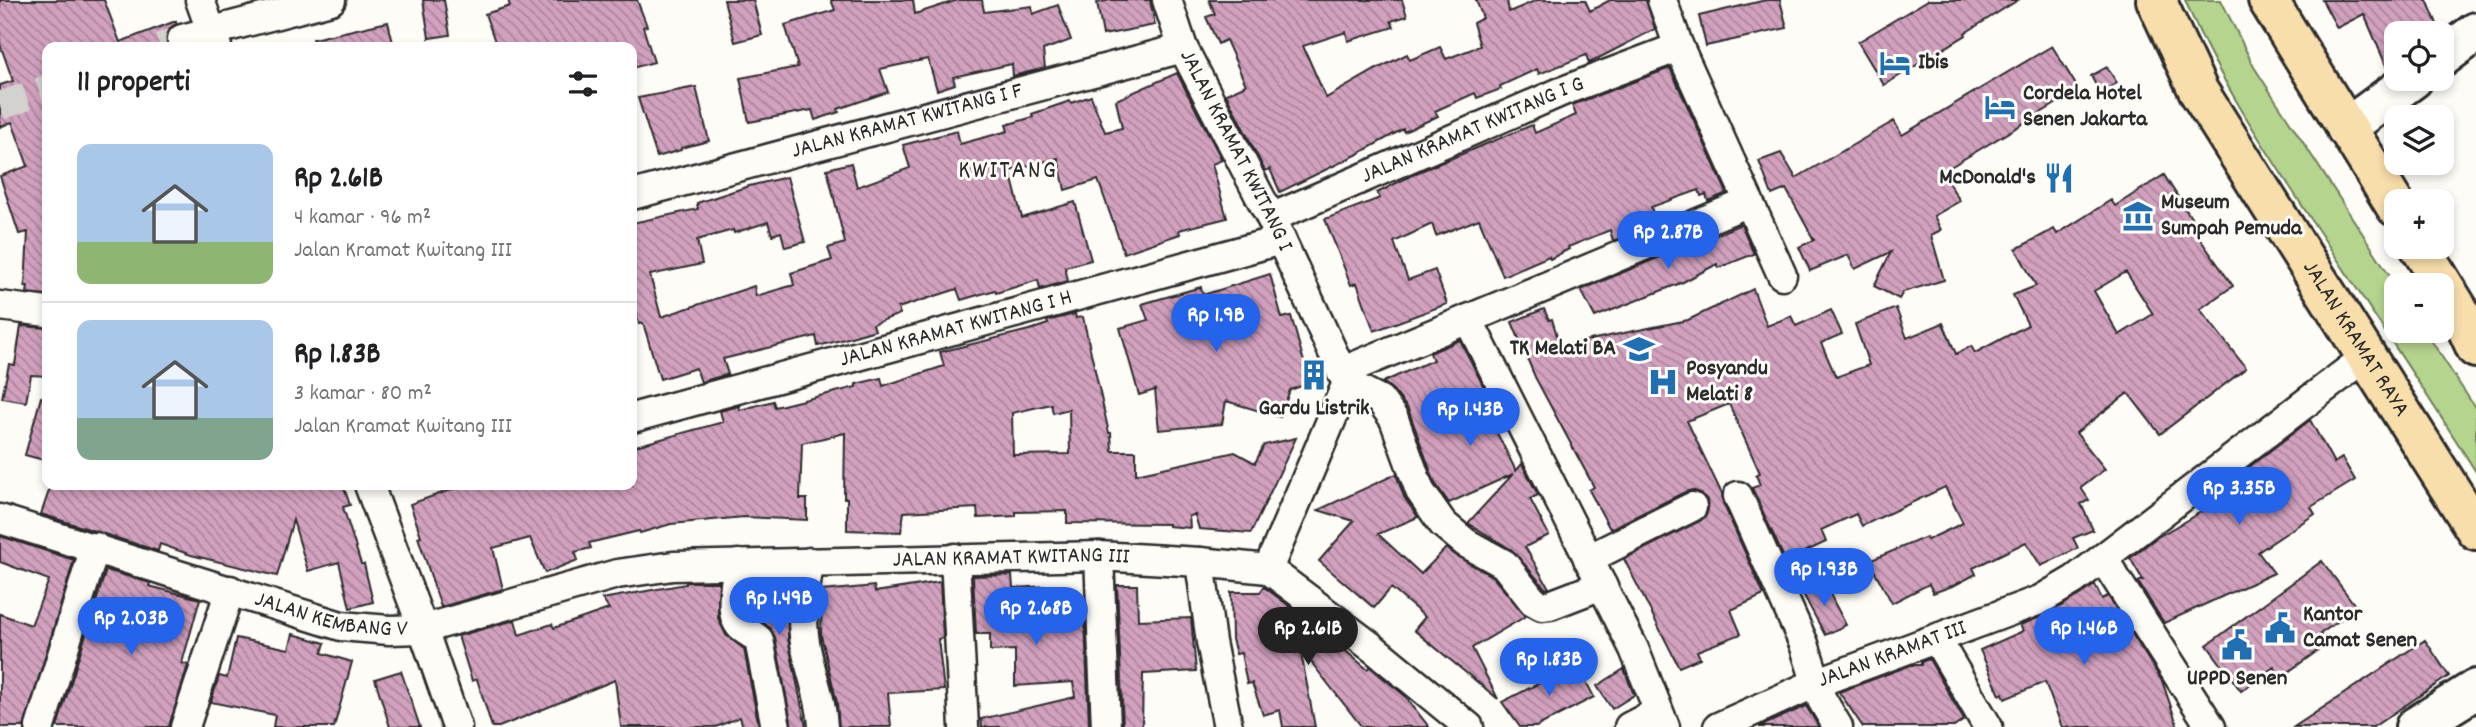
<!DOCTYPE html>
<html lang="id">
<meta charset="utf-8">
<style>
:root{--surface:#fff;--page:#f2f2f2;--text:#202124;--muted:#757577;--line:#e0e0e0;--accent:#2563eb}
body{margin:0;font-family:Dekko,sans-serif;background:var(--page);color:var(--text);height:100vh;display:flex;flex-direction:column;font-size:26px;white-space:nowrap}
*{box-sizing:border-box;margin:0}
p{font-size:23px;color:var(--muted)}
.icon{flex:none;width:38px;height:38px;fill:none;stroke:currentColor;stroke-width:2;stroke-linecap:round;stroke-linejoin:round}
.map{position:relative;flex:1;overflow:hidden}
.sheet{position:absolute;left:42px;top:42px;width:595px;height:448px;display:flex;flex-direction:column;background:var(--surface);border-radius:14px;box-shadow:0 4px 10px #0003}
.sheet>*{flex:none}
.controls{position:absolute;left:2384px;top:21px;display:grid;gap:14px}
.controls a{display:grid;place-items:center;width:70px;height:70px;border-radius:14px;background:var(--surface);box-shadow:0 4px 10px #0003;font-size:35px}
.price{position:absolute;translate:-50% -60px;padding:0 16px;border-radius:24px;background:var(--accent);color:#fff;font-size:23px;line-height:46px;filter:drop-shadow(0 2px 4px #0008)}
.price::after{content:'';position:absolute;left:50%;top:42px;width:21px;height:16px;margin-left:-10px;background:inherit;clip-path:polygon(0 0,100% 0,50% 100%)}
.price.on{background:#222;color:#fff}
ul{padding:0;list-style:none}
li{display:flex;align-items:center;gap:21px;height:175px;padding:0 35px}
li+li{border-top:2px solid var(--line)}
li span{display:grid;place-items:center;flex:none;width:196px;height:140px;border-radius:14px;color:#555}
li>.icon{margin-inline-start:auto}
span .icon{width:84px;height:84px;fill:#fffc;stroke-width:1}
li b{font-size:30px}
h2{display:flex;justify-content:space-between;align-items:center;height:84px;padding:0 35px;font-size:30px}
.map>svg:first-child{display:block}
.green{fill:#b5d48d;stroke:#70805c;stroke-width:2}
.building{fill:url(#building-back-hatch);stroke:#2b2b2b;stroke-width:2;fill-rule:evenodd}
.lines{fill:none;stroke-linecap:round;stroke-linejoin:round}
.street-tunnel{stroke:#d3d2ce;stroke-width:28;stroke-dasharray:28 14;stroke-linecap:butt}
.street-casing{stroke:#2b2b2b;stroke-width:33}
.secondary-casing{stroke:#2b2b2b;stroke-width:44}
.primary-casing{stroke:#2b2b2b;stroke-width:44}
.street{stroke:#fdfcf7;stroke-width:28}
.secondary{stroke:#fdfcf7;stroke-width:38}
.primary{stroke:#f8deab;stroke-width:38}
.labels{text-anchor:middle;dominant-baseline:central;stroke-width:6;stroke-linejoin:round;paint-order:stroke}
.poi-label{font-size:23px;font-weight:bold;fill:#2b2b2b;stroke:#fdfcf7;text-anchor:start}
.street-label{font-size:23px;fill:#2b2b2b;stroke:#fdfcf7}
.quarter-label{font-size:26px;letter-spacing:2px;fill:#2b2b2b;stroke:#fdfcf7}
</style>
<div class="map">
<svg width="2476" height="727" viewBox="0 0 2476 727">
<defs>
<pattern id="building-back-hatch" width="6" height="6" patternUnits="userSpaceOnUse" patternTransform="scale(1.75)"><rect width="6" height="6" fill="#d2a1be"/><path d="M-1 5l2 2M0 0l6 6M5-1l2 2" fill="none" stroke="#ab839b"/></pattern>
</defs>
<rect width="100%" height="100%" fill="#fdfcf7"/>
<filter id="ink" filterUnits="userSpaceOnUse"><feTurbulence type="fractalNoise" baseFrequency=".0143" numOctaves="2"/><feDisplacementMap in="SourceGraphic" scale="14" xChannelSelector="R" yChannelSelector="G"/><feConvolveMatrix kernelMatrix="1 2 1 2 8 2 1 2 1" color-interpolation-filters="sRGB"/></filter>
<g filter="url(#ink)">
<path class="green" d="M2185 0H2221L2254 67 2396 285V331H2425L2476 409V472C2421 384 2363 299 2307 213 2262 144 2217 76 2185 0Z"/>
<path class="building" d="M0 0H104L120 42 176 21V24L170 28 166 34 168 47H47V295L27 293 28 286H25L28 232 19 234 0 176 28 166 12 122 0 127V85L13 81 0 44Z
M423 0H444L450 35 429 38Z
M508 0H637L647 26 643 27 654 62 632 68V47H497L485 14 510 6Z
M724 0H753L762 35 735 42Z
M831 0H913L915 14 958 0H982L984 12 1032 6 1033 14 1058 5 1071 40 1043 50 1045 68 1013 76 1012 64 953 77 955 84 937 90 928 59 880 69 888 92 838 109 839 112 815 120 812 110 749 122 740 78 798 67 785 25 835 10Z
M1110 0H1150L1155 25 1103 35 1097 3Z
M1209 0H1402L1407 16 1391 21 1394 27 1348 41 1346 32 1303 46 1326 98 1375 70 1407 54 1410 60 1440 47 1446 59 1480 46 1473 23 1483 18 1476 0H1507L1509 12 1537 0H1585L1590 11 1610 0H1646L1655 29 1589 63 1586 55 1539 74 1537 69 1500 86 1501 89 1477 98 1475 93 1435 111 1438 116 1404 132 1403 129 1356 155 1280 192 1270 169 1265 171 1226 94 1246 85 1226 40 1218 44 1206 17 1215 14Z
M1766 0H1780L1787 28 1706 46 1699 16Z
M1928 0H2018L1965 33 1966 35 1884 85 1858 42Z
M2322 0H2427L2440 31 2438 33H2396V65L2388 70 2364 14 2337 28Z
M388 22 394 47H314L313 39Z
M2052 46 2079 90 1942 172 1960 201 1934 216 1941 230 1931 235 1944 280 1903 292 1899 299 1874 286 1891 252 1855 269 1848 255 1810 271 1799 247 1814 240 1786 189 1772 195 1759 161 1781 153 1796 178 1894 121 1902 135Z
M2107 67 2117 83 2100 93 2091 76Z
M1670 68 1727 193 1708 201 1706 194 1701 196 1699 190 1651 207 1656 223 1613 241 1610 230 1568 247 1569 249 1550 259 1549 256 1503 276 1479 219 1436 236 1432 224 1394 242 1408 280 1435 270 1447 304 1374 331 1357 283 1351 285 1325 219 1380 198 1377 193 1416 173 1532 125 1535 133 1576 115 1572 105Z
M1177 73 1222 160 1212 164 1227 218 1179 230 1180 234 1124 253 1098 180 1065 190 1058 158 1010 171 1022 218 1075 202 1091 260 1065 267 1068 281 1040 289 1038 280 996 293 995 290 961 300 957 289 898 308 900 314 873 324 875 330 841 340 818 346 816 336 723 359 728 374 701 382 696 368 660 379 643 323 639 324 632 297V223L698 209 697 203 749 186 787 177 805 242 785 247 781 232 772 235 768 222 734 233 733 230 697 240 702 264 650 275 661 317 754 286 756 296 794 285 791 273 832 260 828 248 845 243 827 169 851 163 857 187 910 168 903 145 957 131 960 144 1008 131 1006 125 1033 117 1032 114 1070 101 1071 103 1091 96 1105 132 1122 128 1116 100Z
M696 87 709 141 681 148V150L657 157 638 98Z
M2164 175 2197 227 2193 229 2233 286 2200 309 2246 368 2160 434 2128 393 2076 433 2105 469 2081 488 2089 500 2081 504 2093 530 2073 538 2078 548 2041 566 2026 542 1973 568 1976 574 1955 585 1933 593 1929 584 1892 603 1869 561 1926 537 1927 540 1963 523 1945 487 1862 526 1856 514 1821 530 1826 542 1796 556 1806 578 1795 582 1752 488 1760 485 1756 475 1760 473 1729 404 1687 421 1722 494 1723 503 1764 595 1731 610 1741 634 1697 651 1700 658 1679 667 1624 559 1700 521 1706 516 1708 509 1707 500 1701 493 1692 490 1685 492 1610 529 1589 490 1594 487 1535 377 1512 322 1544 309 1549 320 1552 319 1560 346 1688 320 1753 289 1767 326 1791 316 1796 326 1831 310 1842 334 1821 343 1836 377 1869 365 1855 324 1896 308 1907 338 1943 323 1956 354 1971 346 1975 353 2028 325 2013 295 2036 286 2016 249 2054 229 2057 234 2111 200 2115 206ZM2126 272 2153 314 2119 335 2094 291Z
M1741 224 1754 254 1718 268 1717 264 1683 282 1595 317 1581 290 1669 253 1670 255Z
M1270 274 1282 318 1291 316 1310 383 1290 390 1280 417 1226 401 1222 424 1159 430 1155 390 1139 395 1120 328 1148 320 1142 304 1201 287 1203 295Z
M1075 314 1076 318 1083 317 1109 433H1111L1112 451H1136V474L1235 452 1255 463 1264 445 1296 438 1251 533 1199 529 1195 515 1189 516 1190 528 1168 526V524L1067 523V511L1016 512V516L978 518 977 508 904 512 901 532 847 530V498H844L845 433 802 443 800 499H807V520L744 517 671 524 640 533 639 531 589 543 591 548 575 552 578 560 545 573 530 538 493 548 503 589 441 607 418 537 421 536 410 504 465 485H632V447L723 422 720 411 739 406 740 410 773 401 775 407 856 387V384L881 378 883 386 944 366 940 352 1033 329 1048 324 1047 321ZM1051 404 1053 413 1069 409 1070 454 1013 455 1012 413Z
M21 326 47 328V376L31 375 26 402 2 398 9 364 15 365Z
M1460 340 1495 409 1487 413 1516 471 1522 464 1538 495 1530 499 1549 535 1525 547 1549 588 1546 589 1512 550 1468 523 1513 474 1449 503 1435 483 1408 409 1393 390 1383 382 1433 360 1430 353Z
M41 397 47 398V461L25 455Z
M2310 420 2334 463 2342 458 2355 480 2311 507 2315 514 2258 552 2274 573 2164 623 2138 582 2143 580 2130 558 2156 538 2237 491 2231 481Z
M1396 474 1404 497 1418 517 1378 534 1421 574 1446 548 1458 557 1493 577 1526 616 1472 648 1498 699 1414 630 1425 617 1391 588 1374 608 1319 561 1354 521 1318 510Z
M51 485H343L350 505 343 507 361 564H364L373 602 350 608 339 562 308 571 293 520 277 576 191 555 160 544 158 551 41 514Z
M0 536 74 560 24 727H0V614L31 625 49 580 0 562Z
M2322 561 2357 608 2320 634 2327 644 2281 677 2274 667 2241 691 2207 645Z
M106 570 150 583 149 586 200 599 182 663 188 665 169 727H57Z
M1012 575 1013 588 1048 586V591L1070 590 1072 620 1085 619 1089 727H982L981 719 1075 697 1073 682 1015 686V650L990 651V634H976L973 576Z
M788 580V639L806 727H792L775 637 770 628 753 615 751 610 752 582Z
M1823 581 1846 625 1825 635 1801 590Z
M686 582H719L718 618 726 635 744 649 759 727H743L740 717 716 727H621L615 680 499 727H492L477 679 472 681 458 636 515 620 519 635 552 624 554 628 609 609 602 599 686 584Z
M940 582 943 638 938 639 944 690 888 693 891 727H839L837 703 821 635 822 591 874 586 875 592Z
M1117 585H1137L1138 620 1191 618 1196 671 1143 674 1142 727H1123Z
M2095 585 2102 599 2108 596 2162 681 2178 727H2062L2045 682 2005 699 2003 693 2000 695 1980 650 2023 631 2020 625 2048 614Z
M1264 587 1320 629 1367 669 1370 667 1404 695 1429 727H1362L1300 648 1315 727H1283L1280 710 1263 715 1252 683 1247 684 1241 653 1236 654 1232 639 1231 592H1260Z
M293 634 325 643 322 653 352 662 334 727H273L275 715 211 702 219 676 227 678 236 638 289 649Z
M2425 640 2449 676 2373 727H2294Z
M1929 659 1964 720 1954 727H1863L1839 692 1911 665H1921V662Z
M1577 664 1594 697 1536 727H1520L1502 702Z
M1624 669 1634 695 1612 709 1597 686Z
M401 671 420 727H390L375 679Z
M1806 706 1819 727H1759Z"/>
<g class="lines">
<path class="street-tunnel" d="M160 47 182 39
M0 106 47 89"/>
<g class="street-casing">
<g id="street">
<path d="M200 0 217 47"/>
<path id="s1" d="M1167 0 1183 48 1271 218 1347 383 1268 569"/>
<path d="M1662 0 1679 47 1782 275"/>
<path d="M182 39 331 0"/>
<path id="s2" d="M632 195 1183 48"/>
<path id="s3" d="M1271 218 1563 91 1679 47"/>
<path d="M0 306 47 312"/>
<path d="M1468 319 1634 649 1665 727"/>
<path d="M1341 372 1749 202"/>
<path d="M1347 383 1380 400 1394 419 1420 491 1443 524 1466 543 1504 564 1533 601 1542 606 1550 605 1602 585"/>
<path id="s4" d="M632 418 1281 240"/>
<path d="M369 485 423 629 457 727"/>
<path d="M1738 496 1804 644 1822 700 1838 727"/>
<path id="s5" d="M0 519 341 626 389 630 423 629 617 574 673 566 1099 556 1200 562 1268 569 1373 648 1469 727"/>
<path d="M1099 556 1106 727"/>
<path d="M955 558 964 727"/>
<path d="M1588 559 1692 507"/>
<path d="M2104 560 2211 727"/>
<path d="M810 562C804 589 800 620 806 648 811 675 822 699 823 727"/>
<path d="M1200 562 1211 642 1228 727"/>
<path d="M738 564C736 580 728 613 740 626 745 631 754 635 759 640L776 727"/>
<path d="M1937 640 1988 727"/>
<path d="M40 727 95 547"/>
<path d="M185 727 230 590"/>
<path d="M1629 727 1658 712"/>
<path id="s6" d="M1718 727 1816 683 2040 600 2074 580 2367 356"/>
</g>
</g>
<g class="secondary-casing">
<path id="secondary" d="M2441 58 2476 32
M2346 128 2413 79
M2415 727 2476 689"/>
</g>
<g class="primary-casing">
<g id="primary">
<path id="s7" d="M2156 0 2199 92 2476 530"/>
<path d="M2268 0 2396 207"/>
<path d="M2420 247 2458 309 2476 348"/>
</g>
</g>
<use href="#street" class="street"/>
<use href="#secondary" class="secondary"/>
<use href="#primary" class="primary"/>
</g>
</g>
<defs>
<g id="hotel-bare" transform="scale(2.415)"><path d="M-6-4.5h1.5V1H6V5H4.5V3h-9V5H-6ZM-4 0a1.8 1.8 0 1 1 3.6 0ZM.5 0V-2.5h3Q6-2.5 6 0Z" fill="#1f6fb2" stroke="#fdfcf7" stroke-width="2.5" paint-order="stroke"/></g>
<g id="restaurant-bare" transform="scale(2.415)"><path d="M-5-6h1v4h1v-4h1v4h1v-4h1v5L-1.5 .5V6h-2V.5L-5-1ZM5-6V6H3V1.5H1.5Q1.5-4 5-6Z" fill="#1f6fb2" stroke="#fdfcf7" stroke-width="2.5" paint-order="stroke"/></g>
<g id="museum-bare" transform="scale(2.415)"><path d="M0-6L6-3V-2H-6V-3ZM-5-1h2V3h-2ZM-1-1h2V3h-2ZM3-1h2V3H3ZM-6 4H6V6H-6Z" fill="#1f6fb2" stroke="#fdfcf7" stroke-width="2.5" paint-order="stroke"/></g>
<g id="school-bare" transform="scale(2.415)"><path d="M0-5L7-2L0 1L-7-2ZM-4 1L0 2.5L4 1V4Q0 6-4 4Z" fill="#1f6fb2" stroke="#fdfcf7" stroke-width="2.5" paint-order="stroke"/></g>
<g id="building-bare" transform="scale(2.415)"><path d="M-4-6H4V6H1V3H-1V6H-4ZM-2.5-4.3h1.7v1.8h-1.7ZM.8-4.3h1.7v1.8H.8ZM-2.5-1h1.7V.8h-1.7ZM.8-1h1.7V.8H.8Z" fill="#1f6fb2" stroke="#fdfcf7" stroke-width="2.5" paint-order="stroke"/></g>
<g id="hospital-bare" transform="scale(2.415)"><path d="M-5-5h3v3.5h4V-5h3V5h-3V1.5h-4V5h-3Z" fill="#1f6fb2" stroke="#fdfcf7" stroke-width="2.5" paint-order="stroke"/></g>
<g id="civic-bare" transform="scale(2.415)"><path d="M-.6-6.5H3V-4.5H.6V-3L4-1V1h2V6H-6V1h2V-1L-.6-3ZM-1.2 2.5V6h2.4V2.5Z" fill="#1f6fb2" stroke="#fdfcf7" stroke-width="2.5" paint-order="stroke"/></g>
</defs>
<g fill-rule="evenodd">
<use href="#hotel-bare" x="1895" y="63"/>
<use href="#hotel-bare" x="2000" y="107"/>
<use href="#restaurant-bare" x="2059" y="178"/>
<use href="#museum-bare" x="2138" y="216"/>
<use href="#school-bare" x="1639" y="349"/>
<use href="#building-bare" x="1314" y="375"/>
<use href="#hospital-bare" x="1663" y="382"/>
<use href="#civic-bare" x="2280" y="628"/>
<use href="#civic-bare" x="2237" y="645"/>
</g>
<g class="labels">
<g class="poi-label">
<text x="1918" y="63">Ibis</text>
<text x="2023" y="94">Cordela Hotel<tspan x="2023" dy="26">Senen Jakarta</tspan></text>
<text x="2036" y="178" text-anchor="end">McDonald's</text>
<text x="2161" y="203">Museum<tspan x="2161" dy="26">Sumpah Pemuda</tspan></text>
<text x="1616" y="349" text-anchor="end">TK Melati BA</text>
<text x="1686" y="369">Posyandu<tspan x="1686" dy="26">Melati 8</tspan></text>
<text x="1314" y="409" text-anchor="middle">Gardu Listrik</text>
<text x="2303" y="615">Kantor<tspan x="2303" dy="26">Camat Senen</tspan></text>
<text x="2237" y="679" text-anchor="middle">UPPD Senen</text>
</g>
<g class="street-label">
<text stroke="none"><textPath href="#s2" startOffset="285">JALAN KRAMAT KWITANG I F</textPath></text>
<text stroke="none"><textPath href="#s3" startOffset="220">JALAN KRAMAT KWITANG I G</textPath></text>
<text stroke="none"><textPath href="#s1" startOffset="166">JALAN KRAMAT KWITANG I</textPath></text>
<text stroke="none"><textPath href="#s4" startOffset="336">JALAN KRAMAT KWITANG I H</textPath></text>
<text stroke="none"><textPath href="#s7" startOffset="394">JALAN KRAMAT RAYA</textPath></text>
<text stroke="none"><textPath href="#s5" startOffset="1036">JALAN KRAMAT KWITANG III</textPath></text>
<text stroke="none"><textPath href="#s5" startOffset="346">JALAN KEMBANG V</textPath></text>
<text stroke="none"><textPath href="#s6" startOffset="189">JALAN KRAMAT III</textPath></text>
</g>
<g class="quarter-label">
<text x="1008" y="171">KWITANG</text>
</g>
</g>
</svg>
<div class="controls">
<a><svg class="icon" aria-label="locate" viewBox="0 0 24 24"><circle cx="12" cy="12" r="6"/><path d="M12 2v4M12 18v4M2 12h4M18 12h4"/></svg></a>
<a><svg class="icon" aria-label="layers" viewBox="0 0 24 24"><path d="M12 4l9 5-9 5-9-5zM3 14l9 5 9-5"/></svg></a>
<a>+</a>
<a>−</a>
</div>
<b class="price" style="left:1668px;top:271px">Rp 2.87B</b>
<b class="price" style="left:1216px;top:354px">Rp 1.9B</b>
<b class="price" style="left:1470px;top:448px">Rp 1.43B</b>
<b class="price" style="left:2239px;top:527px">Rp 3.35B</b>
<b class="price" style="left:1824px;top:608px">Rp 1.93B</b>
<b class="price" style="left:779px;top:637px">Rp 1.49B</b>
<b class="price" style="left:1036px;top:647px">Rp 2.68B</b>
<b class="price" style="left:131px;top:657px">Rp 2.03B</b>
<b class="price on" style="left:1308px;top:667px">Rp 2.61B</b>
<b class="price" style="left:2084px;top:667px">Rp 1.46B</b>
<b class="price" style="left:1549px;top:698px">Rp 1.83B</b>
<section class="sheet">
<h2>11 properti<svg class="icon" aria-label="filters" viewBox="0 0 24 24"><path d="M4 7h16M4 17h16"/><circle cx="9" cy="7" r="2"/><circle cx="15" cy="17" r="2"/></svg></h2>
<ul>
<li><span style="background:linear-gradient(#a9c7e8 70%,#8fb573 0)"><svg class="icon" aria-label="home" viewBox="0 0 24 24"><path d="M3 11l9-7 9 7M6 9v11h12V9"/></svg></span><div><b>Rp 2.61B</b><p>4 kamar · 96 m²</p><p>Jalan Kramat Kwitang III</p></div></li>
<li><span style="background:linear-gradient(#a9c7e8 70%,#7fa58c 0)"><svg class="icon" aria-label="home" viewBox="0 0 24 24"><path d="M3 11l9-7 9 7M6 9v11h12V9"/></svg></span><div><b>Rp 1.83B</b><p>3 kamar · 80 m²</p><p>Jalan Kramat Kwitang III</p></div></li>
</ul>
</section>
</div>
